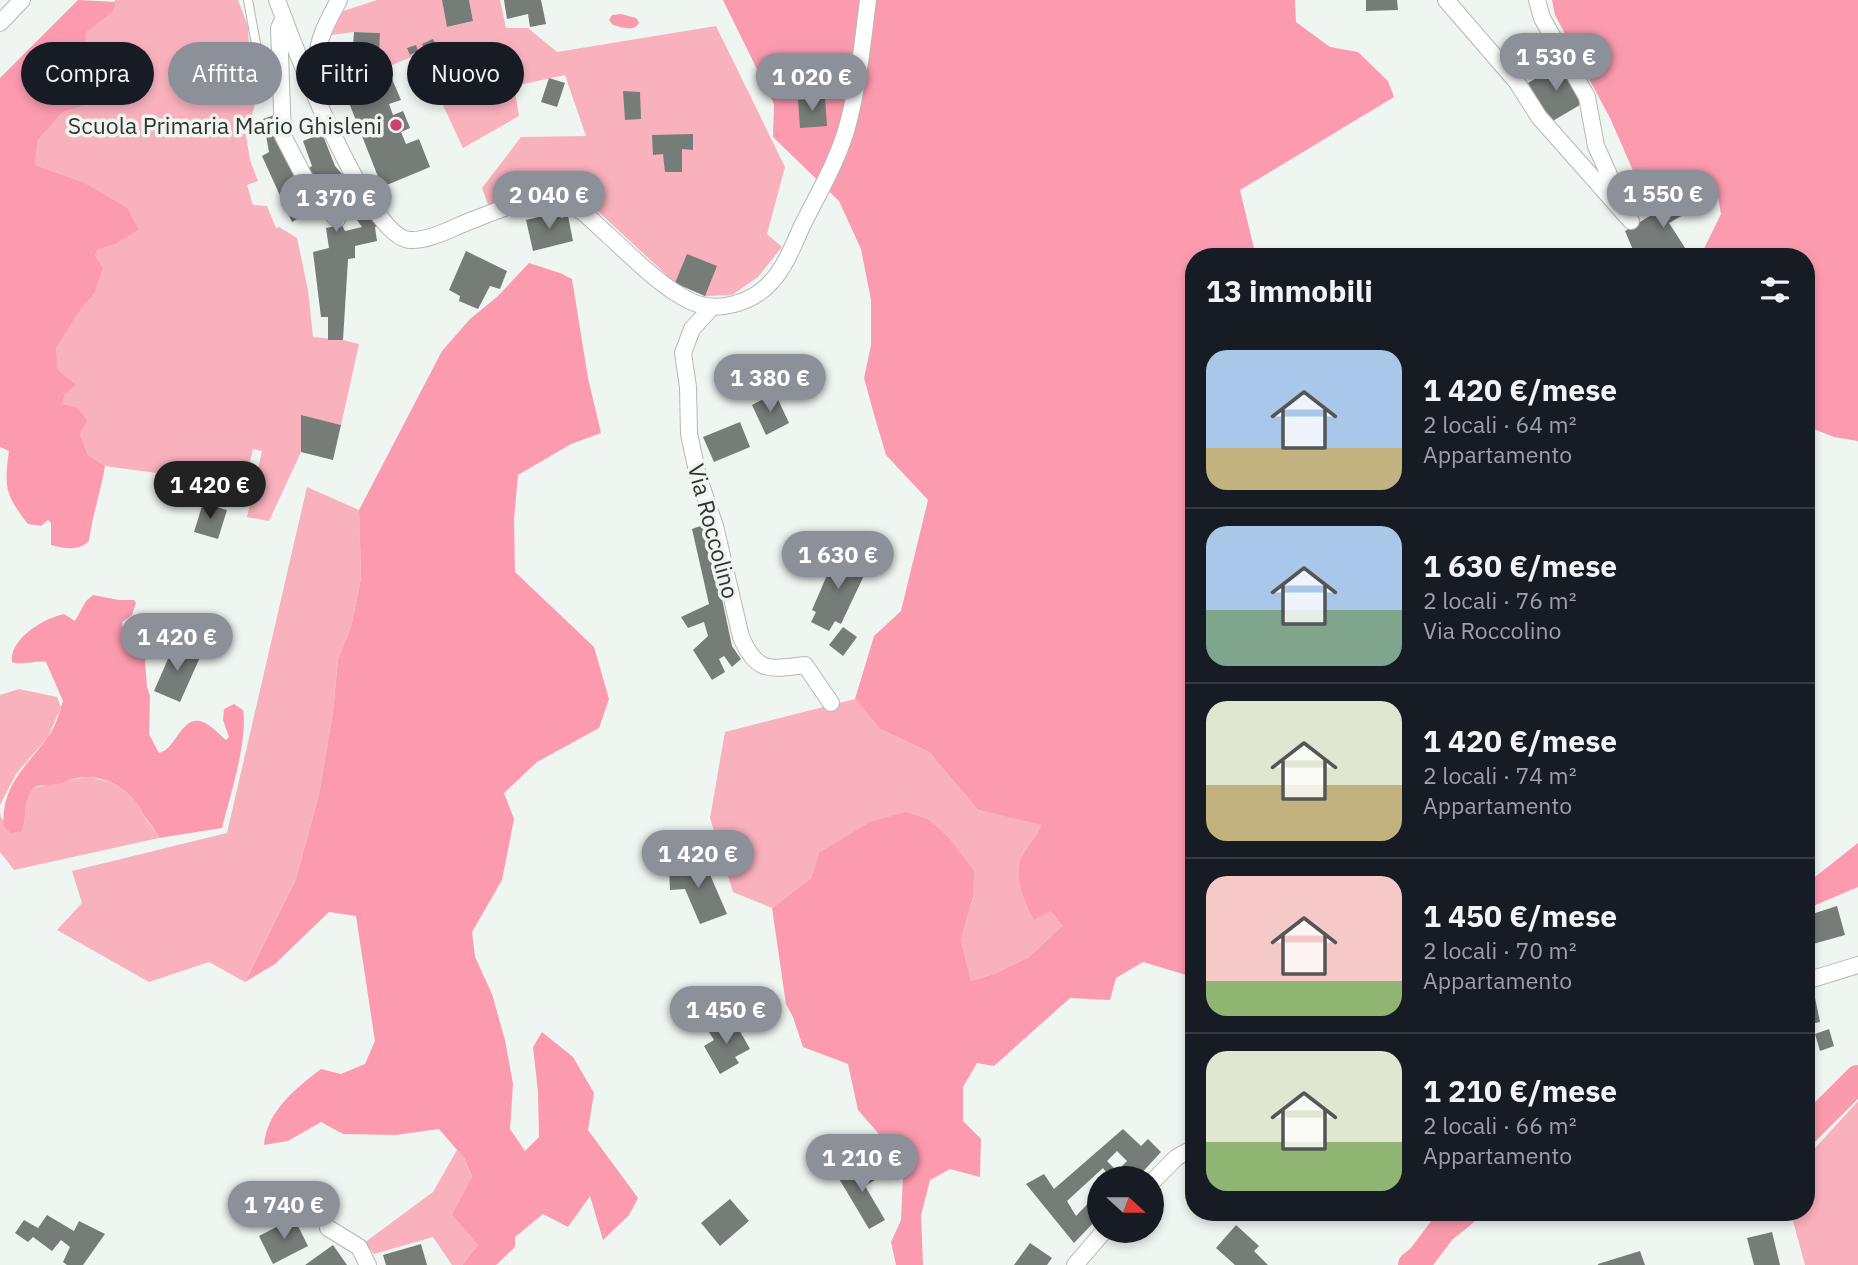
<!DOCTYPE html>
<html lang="it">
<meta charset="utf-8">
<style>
:root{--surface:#171b24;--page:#242831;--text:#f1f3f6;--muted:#9ea1a6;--line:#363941;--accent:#8c9099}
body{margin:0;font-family:"IBM Plex Sans",sans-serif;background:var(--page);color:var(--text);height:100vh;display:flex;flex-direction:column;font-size:26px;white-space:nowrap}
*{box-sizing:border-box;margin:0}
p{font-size:23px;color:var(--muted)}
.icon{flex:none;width:38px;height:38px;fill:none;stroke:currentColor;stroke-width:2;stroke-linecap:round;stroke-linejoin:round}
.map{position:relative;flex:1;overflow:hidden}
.side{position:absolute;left:1185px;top:248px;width:630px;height:973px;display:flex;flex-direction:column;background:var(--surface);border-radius:28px;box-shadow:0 4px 10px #0003}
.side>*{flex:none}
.top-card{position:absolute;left:21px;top:42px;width:665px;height:63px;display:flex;gap:14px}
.needle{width:46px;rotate:111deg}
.buttons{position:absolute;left:1087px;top:1166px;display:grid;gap:14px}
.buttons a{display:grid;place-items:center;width:77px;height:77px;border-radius:50%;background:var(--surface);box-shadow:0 4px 10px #0003;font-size:35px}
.price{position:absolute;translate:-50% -60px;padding:0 16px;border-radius:24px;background:var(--accent);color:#fff;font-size:23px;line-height:46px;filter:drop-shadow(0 2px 4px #0008)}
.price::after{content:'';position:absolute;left:50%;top:42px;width:21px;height:16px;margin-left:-10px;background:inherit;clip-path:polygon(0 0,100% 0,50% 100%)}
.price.on{background:#222;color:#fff}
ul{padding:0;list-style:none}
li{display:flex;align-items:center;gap:21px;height:175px;padding:0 21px}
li+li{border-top:2px solid var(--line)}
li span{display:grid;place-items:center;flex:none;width:196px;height:140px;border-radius:21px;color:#555}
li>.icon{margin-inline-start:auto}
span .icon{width:84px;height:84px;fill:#fffc;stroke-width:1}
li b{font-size:30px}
h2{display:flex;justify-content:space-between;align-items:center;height:84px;padding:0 21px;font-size:30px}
.tag{padding:0 24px;border-radius:32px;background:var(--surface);box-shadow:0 4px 10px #0003;font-size:24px;line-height:63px}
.tag.on{background:var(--accent);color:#fff}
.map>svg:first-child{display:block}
.green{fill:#f9b1be}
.forest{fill:#fc9baf}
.water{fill:#fb9aad}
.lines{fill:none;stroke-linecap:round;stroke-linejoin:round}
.river{stroke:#fb9aad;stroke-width:28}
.building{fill:#767c77;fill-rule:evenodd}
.service-casing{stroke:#b3b9b4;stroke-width:10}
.minor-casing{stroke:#b3b9b4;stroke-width:18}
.service{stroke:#fff;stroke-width:8}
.minor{stroke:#fff;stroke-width:16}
.poi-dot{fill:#ce3f69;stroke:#eff5f0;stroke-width:2.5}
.labels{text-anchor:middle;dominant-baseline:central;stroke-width:7;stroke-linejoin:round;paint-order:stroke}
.poi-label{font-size:23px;fill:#323432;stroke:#eff5f0;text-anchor:end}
.street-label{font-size:23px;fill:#323432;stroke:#eff5f0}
</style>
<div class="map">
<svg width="1858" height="1265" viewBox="0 0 1858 1265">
<rect width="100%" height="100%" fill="#eff5f0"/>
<path class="green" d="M115 0H238L248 26 249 49 256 65 255 104 248 129H245L250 160 258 181 247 185 253 205 267 206 276 228 279 227 297 238 308 290 313 337 343 340 359 344 341 425 301 416V452L269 521 247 517 262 451 253 449 244 485 105 466 88 455 80 434 62 404 65 394 58 370 56 348 82 308 94 294 95 256 98 248 116 244 139 230 103 195 83 182 35 165 38 140 63 112 87 105 93 96 83 56 87 32 111 12Z
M377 0H442L448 27 473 21 469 0H500L506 28H528L557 52 716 26 785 167 767 234 782 247 758 277 732 295 705 296 675 283 587 201 569 193 550 190 521 194 489 207 482 188 521 137 586 136 565 75 514 86 519 116 463 148 419 54 350 82 352 58 379 59 380 33 354 32 331 35 337 13Z
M307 487 359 510 361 578 351 627 338 659 333 712 319 794 296 879 245 982 209 962 149 982 57 930 82 903 72 871 227 833Z
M19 689 57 697 61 707 48 737 16 774 0 805V695Z
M855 699 880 729 929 752 978 810 1043 825 1022 855 1034 919 1051 911 1062 926 1029 957 994 974 971 981 961 940 973 898 819 853 811 878 772 908 733 892 710 818 725 732Z
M89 777C108 781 128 786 138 804 140 807 141 811 143 815 148 823 155 829 159 838L14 870 0 852V812L1 818 22 831C27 821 24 814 26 803 29 782 44 788 56 784 67 780 77 778 89 777Z
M1858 1101V1265H1805L1793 1221 1787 1213H1806V1158Z
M457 1150 464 1158 472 1178 453 1216 478 1245 462 1265H452L433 1237 374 1254 364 1243 433 1192Z"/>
<path class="forest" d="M78 0 116 2 112 12 87 32 83 56 93 96 87 105 63 112 38 140 35 165 83 182 127 208 139 230 116 244 98 249 95 256 103 268 94 294 82 308 56 348 58 370 76 385 65 394 62 404 77 408 87 420 80 434 88 455 105 466C101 491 92 516 89 541 78 551 65 549 51 545V523L48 520 41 526 28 524C5 495 4 487 9 451L0 447V78Z
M723 0H1295L1296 22 1330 47 1358 52 1388 81 1394 97 1240 190 1256 257H1194L1193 977 1143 962 1116 978 1110 1000 1070 998 994 1066 977 1063 963 1087V1121L981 1139 980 1177 950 1169 930 1180 921 1215 923 1265H896L891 1242 901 1220 904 1153 892 1149 858 1110 848 1064 803 1047 793 1017 786 1004 772 908 811 878 819 853 870 822 906 812 929 820 949 838 974 871 973 897 961 940 971 981 994 974 1029 957 1062 926 1051 911 1034 920C1024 900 1012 875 1023 854 1029 844 1037 835 1042 825L978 810 929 752 880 729 855 699 874 636 901 611 928 500 886 455 875 418 864 378 871 345V300L861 249 839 201 773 137 774 104Z
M1552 0H1858V441L1834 437 1806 426V257H1700L1721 214 1716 185 1687 172 1649 181 1634 173 1610 118 1555 15Z
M529 263 560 273 572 279 588 378 601 433 571 444 518 475 514 519 515 572 594 647 609 699 599 728 537 762 504 793 514 819 502 880 472 932 475 957 492 994 505 1040 513 1084 510 1129 525 1151 539 1137 538 1092 533 1047 542 1032 573 1057 594 1093 588 1130 638 1198 629 1215 603 1240 590 1196 568 1227 543 1214 515 1237V1247L496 1265H462L478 1245 452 1215 472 1177 464 1158 439 1129 395 1135 343 1134 321 1122 288 1141 264 1145C267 1111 295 1089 321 1069L341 1074 365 1064 375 1041 356 916 329 912 275 964 245 982 296 879 319 794 333 712 338 659 351 627 361 578 359 510 442 351 470 319 497 297Z
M93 595 119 600H134L136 603 132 615 122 622 124 636 132 639C140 629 150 627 158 639L145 661 147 687 150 696 149 734 159 753C176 750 181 714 203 722 211 725 220 735 226 740L229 737 223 720 224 709 234 704 243 710C248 741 230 796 222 828L159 838C155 829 150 824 144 816 141 811 140 806 136 802 125 787 107 778 89 777 74 776 65 783 52 785 45 787 38 783 32 790 22 801 28 818 22 831L11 833 4 827C0 786 27 766 48 737 56 726 59 713 63 701L46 662C34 660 24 666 12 662 9 639 44 618 64 614L75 621 86 601Z
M1858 843V887L1806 909V884Z"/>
<path class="water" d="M621 14 636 18 639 22C635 33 622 27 613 25L609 20 612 15Z"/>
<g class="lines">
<path class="river" d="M1806 1131 1858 1079
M1412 1265 1421 1258 1442 1230 1463 1213"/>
</g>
<path class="building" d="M442 0H469L473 21 447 27Z
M504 0H541L546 24 530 27 528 14 507 19Z
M1366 0H1397L1398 10 1366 11Z
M354 32 380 33 379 59 352 58Z
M433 39 453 82 442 87 422 44Z
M416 45 418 51 410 55 407 48Z
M1560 64 1585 102 1551 122 1528 83Z
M389 72 401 100 389 104 393 115 403 111 410 128 401 132 406 144 419 139 430 167 382 187 344 90Z
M549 78 565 83 557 107 541 102Z
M623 91 640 92 641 119 625 120Z
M825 98 827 126 800 128 798 100Z
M277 114 317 208 292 222 262 156 269 152 263 119Z
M322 133 335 166 355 189 380 226 375 227 377 241 355 246V258L348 259 343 340H328V317H321L313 252 329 248 326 228 342 225 345 231 362 227 347 206 339 215 304 171 312 166 303 141Z
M693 134V150L682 149V172H665L663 154 653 155 652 135Z
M1696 188 1704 203 1669 223 1691 257H1636L1625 231Z
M560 212 561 218 568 216 573 241 533 251 526 220Z
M466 251 507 271 500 289 490 286 478 309 459 301 460 296 449 290Z
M687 254 717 266 705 296 675 283Z
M775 393 789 423 766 435 752 405Z
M301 415 341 425 333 460 301 452Z
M740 422 750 447 714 462 703 437Z
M203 503 227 510 218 539 194 532Z
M706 524 732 646 741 659 732 667 724 656 719 659 725 672 712 680 693 650 708 636 704 622 688 628 681 617 709 604 692 529Z
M837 552 868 567 841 624 835 621 829 631 811 622 816 612 812 610Z
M843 627 857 637 843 656 829 645Z
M175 643 201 655 180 702 154 691Z
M688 854 708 870 727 914 700 924 685 889 670 890 669 869 683 870Z
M1837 906 1845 935 1806 946V916Z
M1812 983 1820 1022 1806 1025V985Z
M733 1019 750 1049 735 1057 739 1063 720 1074 704 1046 714 1040 709 1032Z
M1829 1029 1834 1046 1820 1051 1815 1034Z
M1123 1129 1141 1146 1148 1139 1161 1152 1137 1178H1110L1103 1168 1067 1201 1076 1216 1099 1192V1217L1074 1243 1026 1184 1044 1174 1054 1189ZM1117 1151 1127 1161 1117 1171 1107 1161Z
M864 1162 875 1180 865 1186 885 1220 869 1229 838 1177Z
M730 1199 749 1221 720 1246 701 1223Z
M47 1215 74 1231 79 1221 105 1234 83 1265H67L63 1262 70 1247 61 1240 52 1251 33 1237 28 1242 15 1233 24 1220 38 1228Z
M294 1218 308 1246 273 1264 259 1236Z
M1236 1225 1259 1246 1254 1251 1268 1265H1235L1216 1248Z
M1772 1232 1780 1265H1754L1747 1238Z
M1030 1243 1052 1258 1047 1265H1014Z
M421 1244 427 1265H386L383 1255Z
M333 1245 347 1265H305Z
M1640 1251 1645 1265H1598V1264Z"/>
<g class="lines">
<g class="service-casing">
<path id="service" d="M248 0 259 60"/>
</g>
<g class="minor-casing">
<path id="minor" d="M277 0C292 41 367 238 410 240 430 241 452 228 470 221 500 210 534 192 567 203 584 210 594 223 608 235 633 258 660 286 690 301 717 314 753 303 772 281 785 267 794 244 802 226 819 192 840 157 849 120 859 80 863 40 868 0
M1446 0 1516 81 1539 117 1631 221
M1537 0 1542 18 1587 97 1596 146 1619 197
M284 18 279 28 283 136 311 190 337 219
M0 23 22 0
M314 91 320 87C323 76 317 69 317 59 318 37 329 19 339 0
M712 307 692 329 683 353 688 387 689 434 698 476 715 526 741 637C757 674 770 669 805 665L831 703
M1806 981 1858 965
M1152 1182 1177 1157 1194 1148
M328 1228 359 1247 368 1265
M1075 1265 1105 1230"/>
</g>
<use href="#service" class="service"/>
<use href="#minor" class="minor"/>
</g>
<circle class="poi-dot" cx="396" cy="125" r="7"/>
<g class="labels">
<g class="poi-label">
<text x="382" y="125">Scuola Primaria Mario Ghisleni</text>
</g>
<g class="street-label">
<text transform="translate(714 531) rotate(75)">Via Roccolino</text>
</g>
</g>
</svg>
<div class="buttons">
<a><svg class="needle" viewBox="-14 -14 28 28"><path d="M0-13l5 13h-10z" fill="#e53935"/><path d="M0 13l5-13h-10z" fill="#9ea1a6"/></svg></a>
</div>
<b class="price" style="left:1556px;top:93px">1 530 €</b>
<b class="price" style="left:812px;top:113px">1 020 €</b>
<b class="price" style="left:1663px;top:230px">1 550 €</b>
<b class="price" style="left:549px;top:231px">2 040 €</b>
<b class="price" style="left:336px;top:234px">1 370 €</b>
<b class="price" style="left:770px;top:414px">1 380 €</b>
<b class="price on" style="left:210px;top:521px">1 420 €</b>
<b class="price" style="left:838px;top:591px">1 630 €</b>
<b class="price" style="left:177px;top:673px">1 420 €</b>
<b class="price" style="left:698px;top:890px">1 420 €</b>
<b class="price" style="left:726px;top:1046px">1 450 €</b>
<b class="price" style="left:862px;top:1194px">1 210 €</b>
<b class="price" style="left:284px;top:1241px">1 740 €</b>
<div class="top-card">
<a class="tag">Compra</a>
<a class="tag on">Affitta</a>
<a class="tag">Filtri</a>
<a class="tag">Nuovo</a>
</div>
<section class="side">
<h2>13 immobili<svg class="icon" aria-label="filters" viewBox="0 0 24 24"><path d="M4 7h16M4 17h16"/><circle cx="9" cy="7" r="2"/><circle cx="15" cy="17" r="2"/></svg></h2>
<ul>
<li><span style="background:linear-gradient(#a9c7e8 70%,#c2b280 0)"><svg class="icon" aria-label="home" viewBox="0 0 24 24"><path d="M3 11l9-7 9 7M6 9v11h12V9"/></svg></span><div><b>1 420 €/mese</b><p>2 locali · 64 m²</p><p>Appartamento</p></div></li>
<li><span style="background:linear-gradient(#a9c7e8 60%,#7fa58c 0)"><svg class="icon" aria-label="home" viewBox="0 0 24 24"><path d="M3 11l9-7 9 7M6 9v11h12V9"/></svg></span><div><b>1 630 €/mese</b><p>2 locali · 76 m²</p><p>Via Roccolino</p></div></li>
<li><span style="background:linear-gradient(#dfe7d0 60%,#c2b280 0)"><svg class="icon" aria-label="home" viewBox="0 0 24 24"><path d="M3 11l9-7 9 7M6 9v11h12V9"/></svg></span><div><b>1 420 €/mese</b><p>2 locali · 74 m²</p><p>Appartamento</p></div></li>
<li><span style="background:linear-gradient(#f6c9c9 75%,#8fb573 0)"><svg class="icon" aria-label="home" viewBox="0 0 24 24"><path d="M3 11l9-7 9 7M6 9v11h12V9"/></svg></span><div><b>1 450 €/mese</b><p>2 locali · 70 m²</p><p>Appartamento</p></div></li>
<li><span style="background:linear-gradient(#dfe7d0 65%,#8fb573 0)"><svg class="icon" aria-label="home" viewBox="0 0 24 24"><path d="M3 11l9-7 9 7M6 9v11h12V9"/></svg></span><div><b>1 210 €/mese</b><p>2 locali · 66 m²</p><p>Appartamento</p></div></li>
</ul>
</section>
</div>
